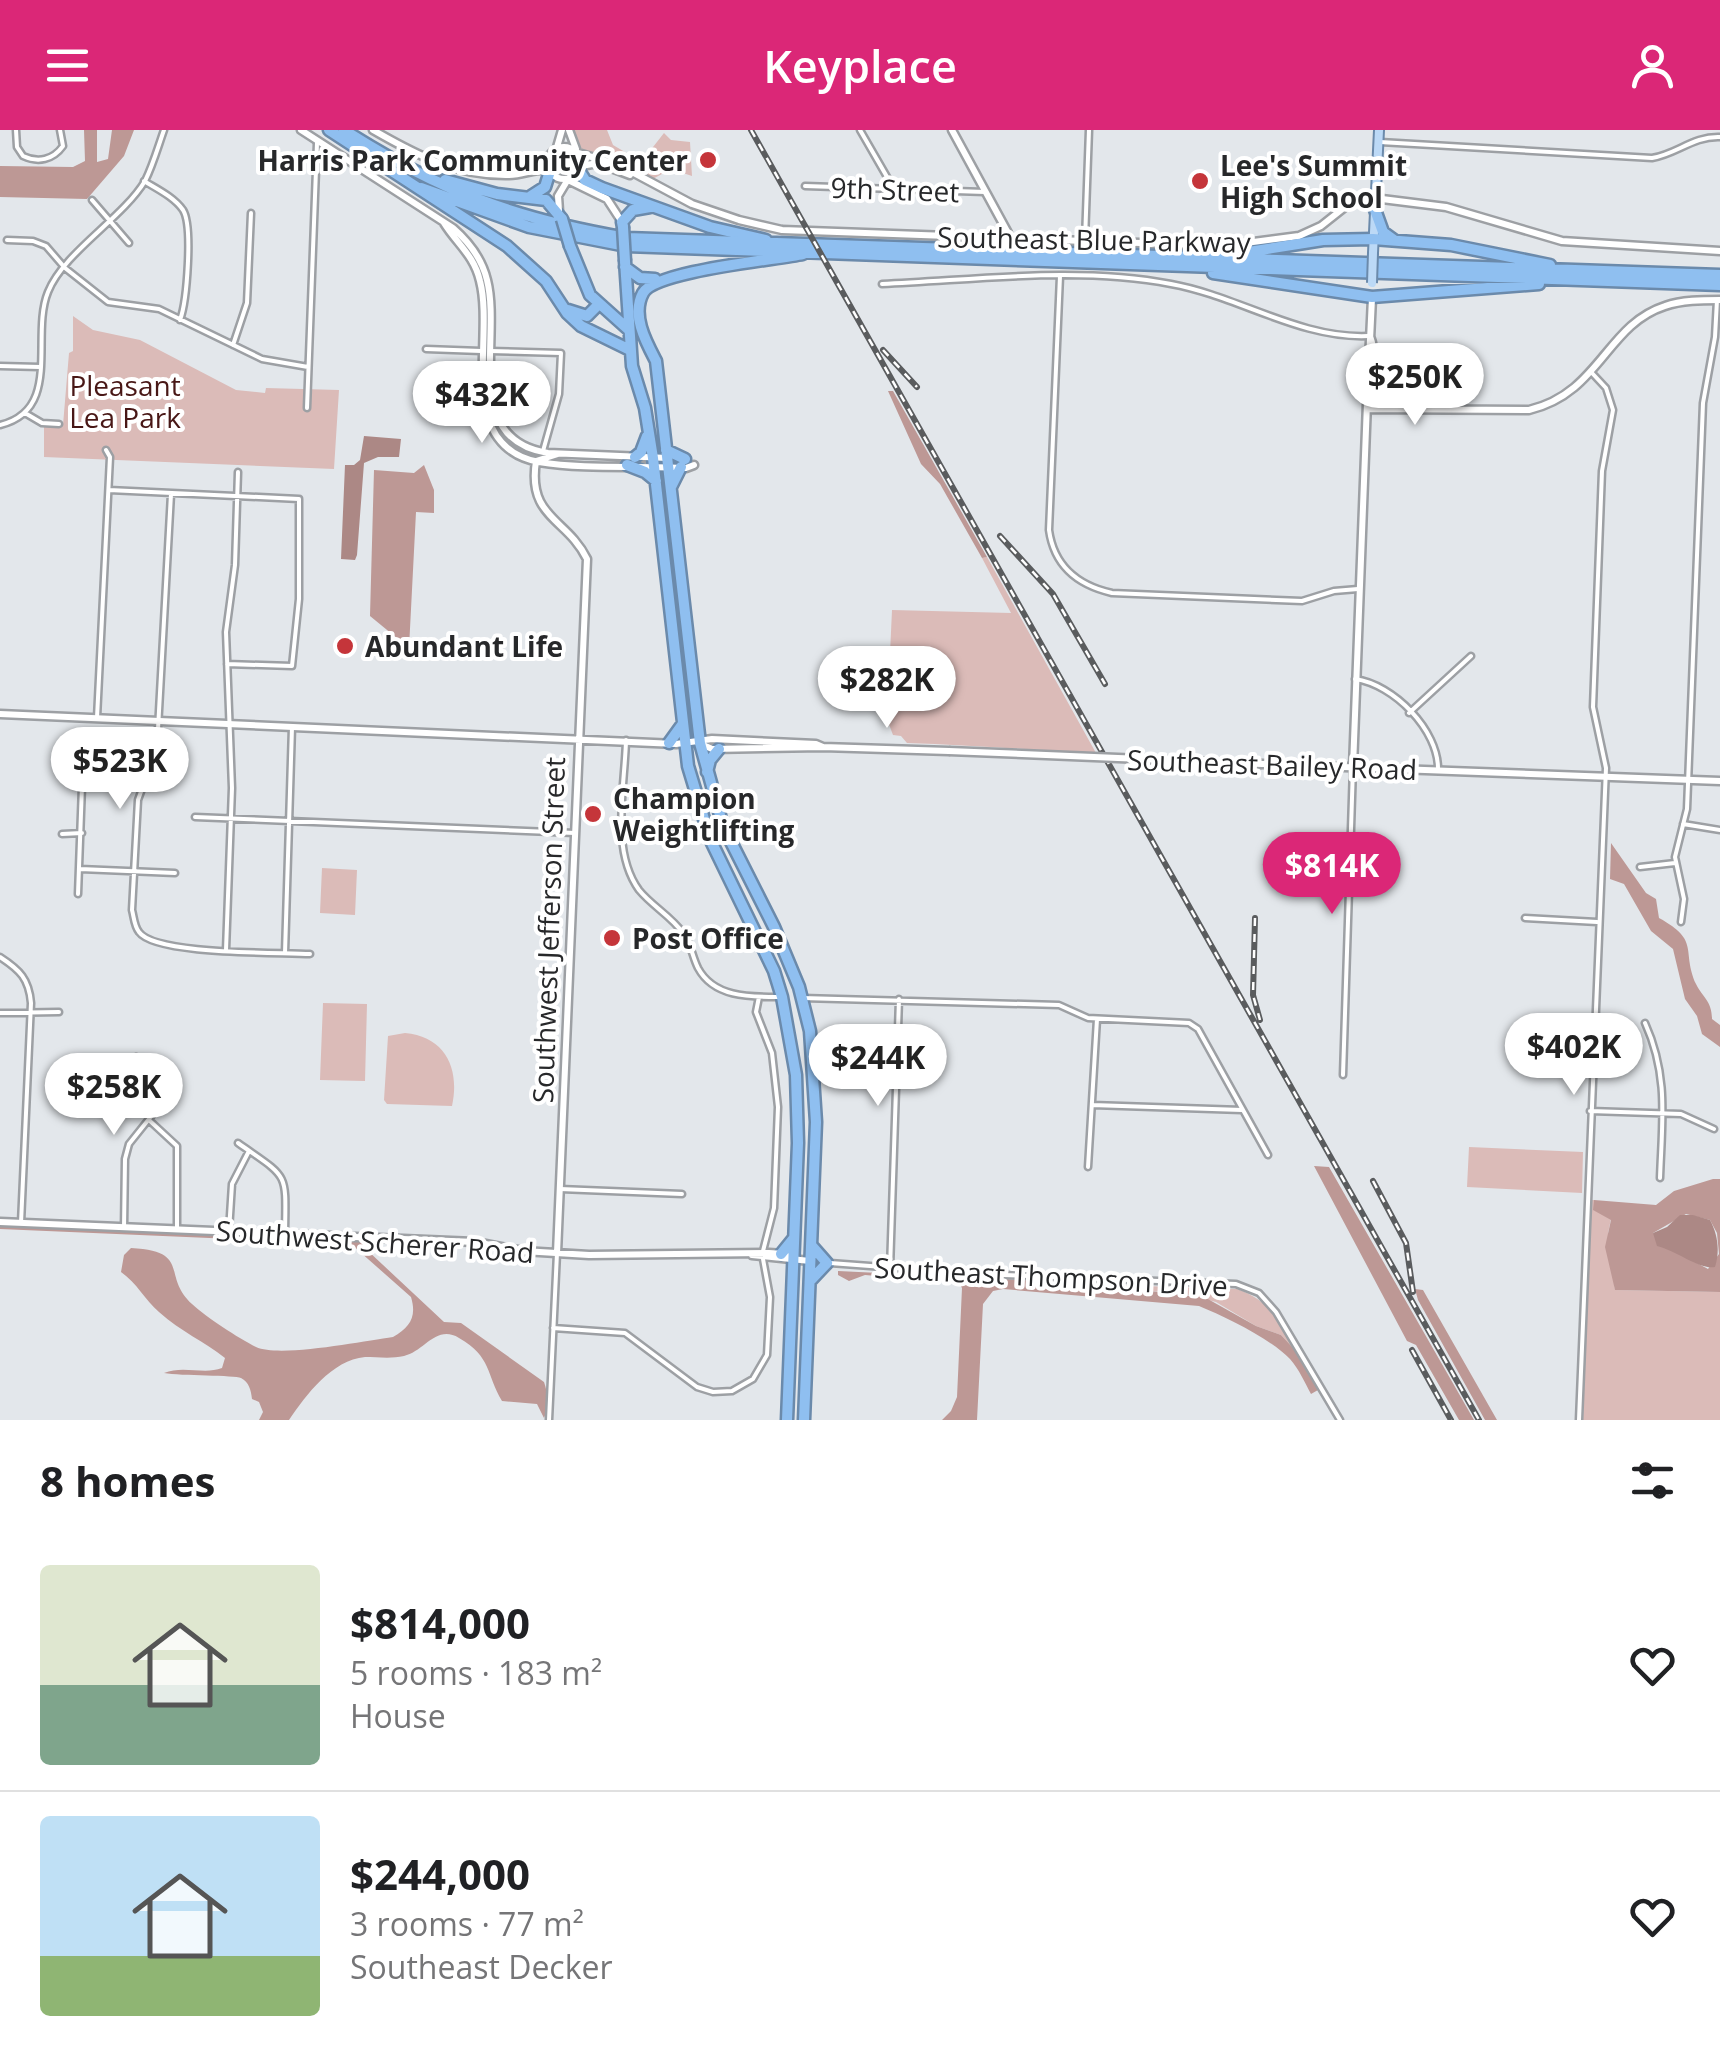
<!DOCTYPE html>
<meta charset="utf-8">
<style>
:root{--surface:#fff;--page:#f2f2f2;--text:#202124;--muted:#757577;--line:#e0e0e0;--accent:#db2777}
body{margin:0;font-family:"Open Sans",sans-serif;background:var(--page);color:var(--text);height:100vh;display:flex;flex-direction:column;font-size:38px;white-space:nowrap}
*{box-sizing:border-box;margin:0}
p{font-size:32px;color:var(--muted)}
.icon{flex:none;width:55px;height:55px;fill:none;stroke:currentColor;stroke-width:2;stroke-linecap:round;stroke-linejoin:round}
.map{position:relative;height:1290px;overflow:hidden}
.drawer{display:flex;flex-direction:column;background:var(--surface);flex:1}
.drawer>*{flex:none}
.price{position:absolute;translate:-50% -85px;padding:0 22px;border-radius:35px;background:#fff;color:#222;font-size:32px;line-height:65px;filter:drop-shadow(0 2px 5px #0008)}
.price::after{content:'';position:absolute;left:50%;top:60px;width:30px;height:22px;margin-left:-15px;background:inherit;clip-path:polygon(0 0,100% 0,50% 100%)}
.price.on{background:var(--accent);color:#fff}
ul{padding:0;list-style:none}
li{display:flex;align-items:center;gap:30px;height:250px;padding:0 40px}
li+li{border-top:2px solid var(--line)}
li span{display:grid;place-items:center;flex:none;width:280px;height:200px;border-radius:10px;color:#555}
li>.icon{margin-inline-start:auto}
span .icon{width:120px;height:120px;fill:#fffc;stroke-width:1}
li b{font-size:42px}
h2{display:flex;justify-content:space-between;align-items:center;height:120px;padding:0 40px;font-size:42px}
header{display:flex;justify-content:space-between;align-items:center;height:130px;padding:0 40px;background:var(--accent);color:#fff;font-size:45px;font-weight:600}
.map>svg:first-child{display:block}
.green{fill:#dbbbb8}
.forest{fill:#bd9895;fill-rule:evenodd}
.water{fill:#ac8885}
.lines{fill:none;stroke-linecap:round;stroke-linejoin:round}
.street-casing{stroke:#9da0a4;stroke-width:9}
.secondary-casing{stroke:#9da0a4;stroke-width:11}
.primary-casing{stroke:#6b8aab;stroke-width:12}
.highway-casing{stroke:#6b8aab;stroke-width:15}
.street{stroke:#fff;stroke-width:4}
.secondary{stroke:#fff;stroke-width:6}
.primary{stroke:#bcd9f6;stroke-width:8}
.highway{stroke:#8fbff0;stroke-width:10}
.rail-casing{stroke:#5a5c5e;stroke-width:6}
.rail{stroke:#fff;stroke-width:2.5;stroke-dasharray:8;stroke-linecap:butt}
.secondary-bridge-casing{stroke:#9da0a4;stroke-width:11;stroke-linecap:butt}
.primary-bridge-casing{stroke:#6b8aab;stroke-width:12;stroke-linecap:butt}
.highway-bridge-casing{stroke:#6b8aab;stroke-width:15;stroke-linecap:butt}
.secondary-bridge{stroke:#fff;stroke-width:6}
.primary-bridge{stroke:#bcd9f6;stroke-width:8}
.highway-bridge{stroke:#8fbff0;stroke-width:10}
.poi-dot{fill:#c5353a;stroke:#fff;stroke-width:4}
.labels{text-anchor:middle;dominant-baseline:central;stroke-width:8;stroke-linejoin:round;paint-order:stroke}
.poi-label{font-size:28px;font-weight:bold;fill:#27282a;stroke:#fff;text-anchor:start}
.street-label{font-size:28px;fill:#27282a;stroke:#fff}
.park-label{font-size:28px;fill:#481716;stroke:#fff}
</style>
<header><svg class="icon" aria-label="menu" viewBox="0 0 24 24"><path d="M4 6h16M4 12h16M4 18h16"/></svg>Keyplace<svg class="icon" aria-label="person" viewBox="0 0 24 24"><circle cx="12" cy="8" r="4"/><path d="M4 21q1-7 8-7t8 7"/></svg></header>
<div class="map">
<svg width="1720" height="1290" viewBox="0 0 1720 1290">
<rect width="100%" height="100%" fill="#e3e7eb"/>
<path class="green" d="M573 0H607L613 15 630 25 646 26 664 3 671 10 690 12 692 46 671 39 651 50 583 22Z
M73 186 93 200 140 210 236 260 265 263 266 258 339 260 334 339 44 327V295H63L69 223 73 221Z
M987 427 1096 623C1032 620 969 615 907 613L901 606 893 605 887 589 892 480 1011 483 982 428Z
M322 738 357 740 355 785 320 783Z
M323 873 367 874 365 951 320 950Z
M405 903C446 907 460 939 452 976L387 974 384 970 388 906Z
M1469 1017 1583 1022 1582 1063 1467 1057Z
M1590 1070H1594V1080L1611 1089 1608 1103 1615 1160 1720 1162V1290H1583Z
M1144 1156 1237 1159C1271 1171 1278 1190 1295 1220L1281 1205 1256 1196 1216 1172 1185 1164 1150 1161Z"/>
<path class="forest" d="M84 0H97V32L108 29 112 0H134L124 26 87 69 0 67V36L73 37 85 31Z
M888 261H893L987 427 982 428 940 354 921 334Z
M424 335 434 360V383L416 382 409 518 370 486 374 340 414 343Z
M1611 713 1646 763 1656 769 1659 788C1701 811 1681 820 1696 854 1703 868 1712 871 1712 889L1720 895V917L1702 904 1697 886 1685 869 1673 819 1651 801 1624 754 1610 749Z
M1314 1036 1329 1037 1474 1290H1459L1416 1215 1407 1211Z
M1713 1049H1720V1162L1615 1160 1605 1117 1611 1090 1593 1080 1594 1070 1656 1075 1674 1061ZM1686 1084 1710 1090 1717 1103 1719 1124 1708 1139 1673 1120 1653 1103Z
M0 1094 368 1110 367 1120 444 1192 461 1193 544 1252C548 1263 549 1277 544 1288L537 1274 502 1271C486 1244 492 1227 459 1208 436 1194 424 1222 404 1226 391 1229 377 1227 365 1227 332 1230 306 1265 289 1290H259L263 1282 259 1272 252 1269C251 1260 249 1252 241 1248 235 1245 181 1246 164 1243 183 1235 204 1245 222 1238L225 1228C204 1211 181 1202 159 1182 145 1170 137 1153 121 1142L124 1125 131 1118C192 1121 161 1146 192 1174 206 1187 238 1208 256 1217 280 1228 363 1211 393 1207 410 1197 417 1187 411 1167L351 1114 0 1099Z
M838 1141 1144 1156 1150 1161 1206 1168 1256 1196 1281 1205 1295 1220 1318 1260 1311 1264C1305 1253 1299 1239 1290 1229 1271 1209 1226 1187 1199 1176L1003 1159 993 1161 983 1174 977 1290H942L951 1281 957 1267 962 1158 959 1153 865 1145 849 1151 838 1145Z
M1415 1159 1423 1160 1497 1290H1485L1418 1170Z"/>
<path class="water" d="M364 306 401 309 399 327H378L364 333 357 425 355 430 341 429 345 335H354L360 330Z
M1680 1085H1693L1710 1090C1718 1105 1720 1121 1715 1137 1700 1140 1677 1121 1657 1116L1653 1103 1667 1097Z"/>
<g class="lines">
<g class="street-casing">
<path id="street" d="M16 0 17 17 23 26C38 33 53 30 63 16L60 0
M860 0 894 59
M1380 12 1652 28C1677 24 1693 6 1720 7
M144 51C157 59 174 67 183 80 193 96 187 171 180 190
M805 56 985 62
M92 70 129 113
M7 110 33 111 46 116 65 138 108 172 159 179 262 229 308 237
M1085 110 1089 0
M1060 146 1049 400C1054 436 1077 455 1112 463L1302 471 1334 461 1358 459
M882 154C977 150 1077 136 1171 154 1238 166 1300 209 1368 206
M233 215 247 173 251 83
M426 219 481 221
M490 221 561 223 559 264 543 321
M0 236 40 237
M307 278 317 13
M25 283 42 293 59 294
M0 295C63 280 30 206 48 162 64 122 122 89 145 51 153 35 158 17 164 0
M109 360 299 369V469L292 536 227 534
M171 364 157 617 138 670 132 780C134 787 134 796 139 802 155 825 278 822 310 824
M1355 549C1393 554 1439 600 1438 640
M1409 583 1471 526
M97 588 110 327 106 320
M626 610C625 656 610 720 639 760 652 776 671 786 683 803 691 813 692 826 698 838 714 868 751 867 780 867
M69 646 81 650 82 656 78 764
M195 687 575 703
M1683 694 1720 700
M62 704 82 703
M1640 737 1675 733
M80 739 175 743
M1525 788 1597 792
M1681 792 1684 769 1675 727 1687 679 1703 273 1715 207 1717 170
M226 820 232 658 226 502 235 435 238 342
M285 823 292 597
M0 827C20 840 29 849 31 873L21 1093
M759 867 756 882 772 923 778 977 774 1078 763 1121
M802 868 1059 875 1088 888 1189 893 1198 899 1268 1025
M0 883 59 882
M1645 893C1669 946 1662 991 1660 1048
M1343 945 1353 637
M1092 975 1242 980
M1590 981 1681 984 1714 999
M150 991 177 1016V1100
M238 1013C289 1049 286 1040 285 1103
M1088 1037 1097 889
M560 1059 682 1064
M124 1098 125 1029 129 1014 165 969 159 948 136 927
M229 1101 232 1054 249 1021
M830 1133 977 1144 1236 1154 1259 1163 1276 1182 1340 1290
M890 1139 899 869
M553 1198 625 1203 697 1257 713 1262 732 1261 753 1249 767 1225 770 1167 763 1129
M549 1290 557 1123
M1579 1290 1606 638 1593 577 1602 341 1613 280 1606 258 1592 243"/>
</g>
<g class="secondary-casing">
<path id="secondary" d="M301 0 453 98C469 112 482 129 487 150 502 209 461 310 548 323L668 328
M373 0C418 26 457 46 509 45 524 45 535 38 549 40
M569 0 576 19
M952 0 1008 103 1007 109
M548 33a16 16 0 1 1 32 0a16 16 0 1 1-32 0Z
M557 17 562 0
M578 23 619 35 692 74 739 90 782 100 1223 116 1299 106 1321 96 1355 69 1374 68 1446 77 1562 111 1720 121
M581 36 598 33 630 45
M527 39 550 25
M568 50 607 69 622 92
M559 81 558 66 567 51
M444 93C457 114 474 125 480 151 495 209 454 316 539 332 587 340 639 335 686 338L694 335
M1370 206C1377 224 1374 256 1367 273L1372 168
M1367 279 1529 280C1600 263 1606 195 1665 176 1682 170 1702 170 1720 170
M0 584 676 614 712 609 816 614 823 617
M701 614 712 619 823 617 949 621
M1262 634 1720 651
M1353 637 1367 273 1451 274 1458 279
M0 1092 475 1112 523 1121 589 1125 769 1123 784 1124 793 1129
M557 1123 587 429C567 388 527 388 536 331L558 324
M752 1125 810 1131"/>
</g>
<g class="primary-casing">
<path id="primary" d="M1373 123 1379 0"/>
</g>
<g class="highway-casing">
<path id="highway" d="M329 0 507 116 546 151 567 183 581 196 630 220
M344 0C439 61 516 89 627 108L1720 145
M578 39 585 50 602 58 710 97 766 110
M445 50 497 64 546 70 562 89
M421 58 529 97 626 116 1720 155
M531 66 545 57 550 41
M1374 77 1383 102 1394 110
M623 97 622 92 633 80 650 77
M570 116 590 165 629 200
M803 124C774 130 655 141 643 163 631 185 646 212 656 231L700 613 723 696 774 797 799 857 810 901 816 992 804 1290
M1236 124 1323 110 1373 109 1451 115 1550 135
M625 131 632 236 645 278 653 328 688 636 710 709 774 841 782 867 796 945 798 1013 787 1290
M625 137 640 148 655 149
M1213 143 1372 167 1539 154
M568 180 587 186 599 174
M666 320 685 329
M635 327 641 322 647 306
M627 335 645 342 656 351
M671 357 681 337
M669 613 682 595
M707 642 710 630 719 619
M781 1124 794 1108
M810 1151 827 1133 812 1116"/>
</g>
<use href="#street" class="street"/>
<use href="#secondary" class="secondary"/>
<use href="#primary" class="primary"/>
<use href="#highway" class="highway"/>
<g class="rail-casing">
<path id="rail" d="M751 0 1479 1290
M883 220 917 257
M1000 406 1053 464 1105 554
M1255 788 1253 865 1260 890
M1373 1051 1406 1113 1413 1162
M1412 1220 1451 1290"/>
</g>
<use href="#rail" class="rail"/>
<g class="secondary-bridge-casing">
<path id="secondary-bridge" d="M949 621 1262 634"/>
</g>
<g class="primary-bridge-casing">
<path id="primary-bridge" d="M1372 153 1373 123"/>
</g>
<g class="highway-bridge-casing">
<path id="highway-bridge" d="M562 89 570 116
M623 97 625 131"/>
</g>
<use href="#secondary-bridge" class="secondary-bridge"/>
<use href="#primary-bridge" class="primary-bridge"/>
<use href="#highway-bridge" class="highway-bridge"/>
</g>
<g class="poi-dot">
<circle cx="708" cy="30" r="10"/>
<circle cx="1200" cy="51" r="10"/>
<circle cx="345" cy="516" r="10"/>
<circle cx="593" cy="684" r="10"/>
<circle cx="612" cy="808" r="10"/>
</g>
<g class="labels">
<g class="poi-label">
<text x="688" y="30" text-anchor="end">Harris Park Community Center</text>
<text x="1220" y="35">Lee's Summit<tspan x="1220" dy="32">High School</tspan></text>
<text x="365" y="516">Abundant Life</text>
<text x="613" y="668">Champion<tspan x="613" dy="32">Weightlifting</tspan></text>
<text x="632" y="808">Post Office</text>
</g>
<g class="street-label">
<text transform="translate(895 59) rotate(2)">9th Street</text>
<text transform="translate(1094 109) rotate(1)">Southeast Blue Parkway</text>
<text transform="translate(1272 634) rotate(2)">Southeast Bailey Road</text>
<text transform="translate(548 800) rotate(-88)">Southwest Jefferson Street</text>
<text transform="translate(375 1111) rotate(4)">Southwest Scherer Road</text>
<text transform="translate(1051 1146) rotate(3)">Southeast Thompson Drive</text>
</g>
<g class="park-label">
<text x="125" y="255">Pleasant<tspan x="125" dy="32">Lea Park</tspan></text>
</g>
</g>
</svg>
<b class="price" style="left:1415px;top:298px">$250K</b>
<b class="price" style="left:482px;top:316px">$432K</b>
<b class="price" style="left:887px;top:601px">$282K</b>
<b class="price" style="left:120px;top:682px">$523K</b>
<b class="price on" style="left:1332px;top:787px">$814K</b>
<b class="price" style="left:1574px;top:968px">$402K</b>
<b class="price" style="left:878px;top:979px">$244K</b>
<b class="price" style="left:114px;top:1008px">$258K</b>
</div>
<section class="drawer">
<h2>8 homes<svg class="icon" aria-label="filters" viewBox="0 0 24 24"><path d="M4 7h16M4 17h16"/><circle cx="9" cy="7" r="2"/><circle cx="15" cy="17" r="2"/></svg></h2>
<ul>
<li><span style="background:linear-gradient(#dfe7d0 60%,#7fa58c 0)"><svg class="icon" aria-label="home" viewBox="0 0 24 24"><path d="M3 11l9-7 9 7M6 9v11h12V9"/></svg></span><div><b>$814,000</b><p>5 rooms · 183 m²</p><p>House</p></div><svg class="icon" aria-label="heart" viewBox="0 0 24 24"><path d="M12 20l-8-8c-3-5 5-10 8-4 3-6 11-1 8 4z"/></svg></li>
<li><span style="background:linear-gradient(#bfe0f5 70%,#8fb573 0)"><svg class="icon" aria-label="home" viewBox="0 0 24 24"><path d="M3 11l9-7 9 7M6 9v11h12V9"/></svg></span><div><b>$244,000</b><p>3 rooms · 77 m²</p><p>Southeast Decker</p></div><svg class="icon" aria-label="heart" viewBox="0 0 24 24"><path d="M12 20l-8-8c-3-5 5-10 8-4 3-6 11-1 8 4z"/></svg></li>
</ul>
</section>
